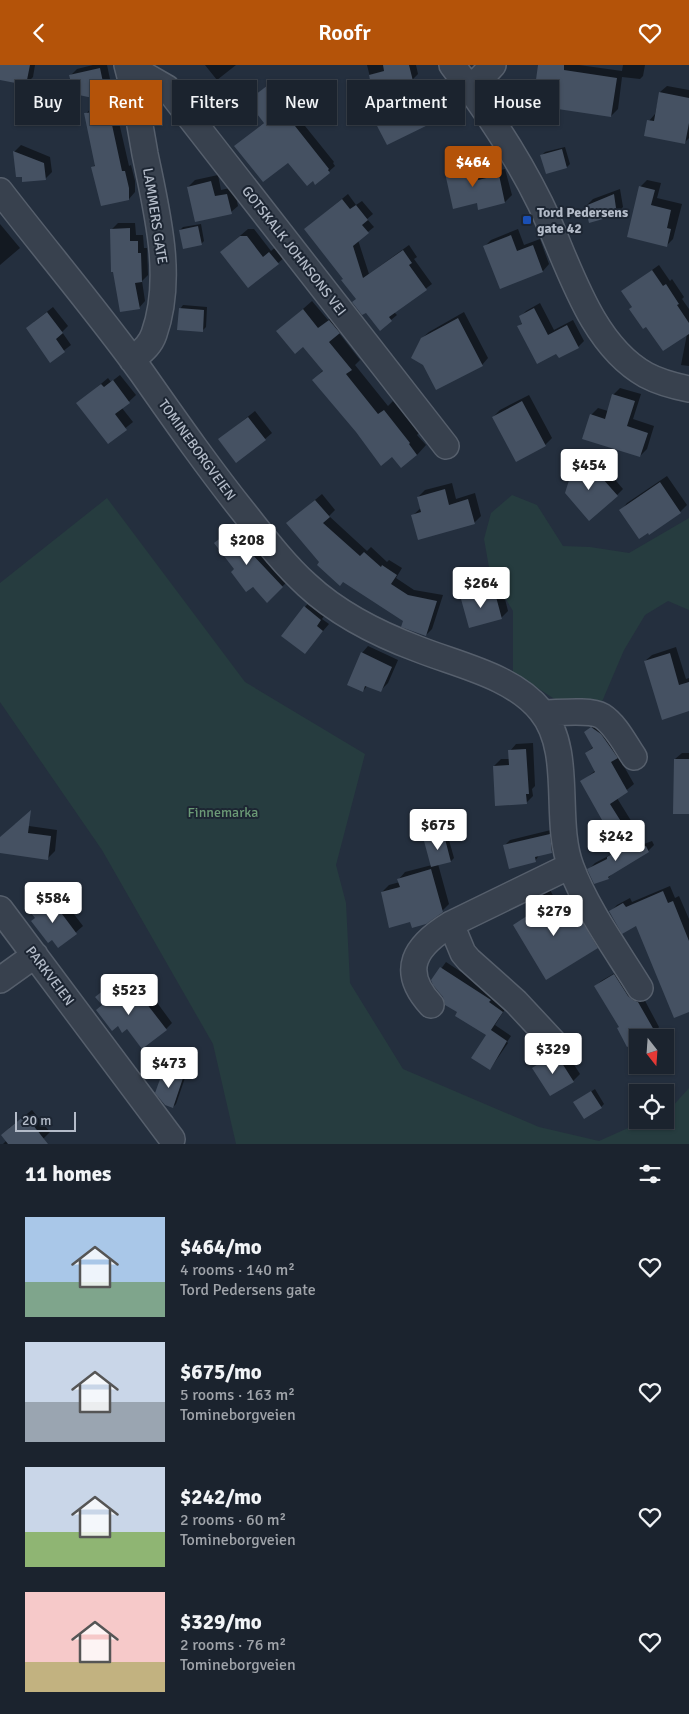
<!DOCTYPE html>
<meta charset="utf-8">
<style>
:root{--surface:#1b232e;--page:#242b36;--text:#f1f3f6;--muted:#a0a4aa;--line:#39404a;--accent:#b45309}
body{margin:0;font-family:Signika,sans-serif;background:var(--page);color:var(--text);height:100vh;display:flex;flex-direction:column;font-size:19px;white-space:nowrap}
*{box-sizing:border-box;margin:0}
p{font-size:16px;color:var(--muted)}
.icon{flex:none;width:28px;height:28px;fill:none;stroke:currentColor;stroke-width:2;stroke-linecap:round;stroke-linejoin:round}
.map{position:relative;height:1079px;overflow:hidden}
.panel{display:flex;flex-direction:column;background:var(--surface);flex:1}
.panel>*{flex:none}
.banner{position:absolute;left:15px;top:15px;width:660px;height:45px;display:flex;gap:10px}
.needle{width:32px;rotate:163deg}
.fabs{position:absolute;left:629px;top:964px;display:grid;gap:10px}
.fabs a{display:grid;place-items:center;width:45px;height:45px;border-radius:0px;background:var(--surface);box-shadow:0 1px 4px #0004,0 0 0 1px var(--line);font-size:25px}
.scale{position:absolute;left:15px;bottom:12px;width:61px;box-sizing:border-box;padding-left:5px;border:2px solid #b4bcc9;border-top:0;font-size:14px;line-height:18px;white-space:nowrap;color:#b4bcc9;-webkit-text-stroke:4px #1d2633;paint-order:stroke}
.price{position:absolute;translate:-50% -42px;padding:0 11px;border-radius:5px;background:#fff;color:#222;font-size:16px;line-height:32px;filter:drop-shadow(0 1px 2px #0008)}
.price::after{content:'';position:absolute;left:50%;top:30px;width:15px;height:11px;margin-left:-8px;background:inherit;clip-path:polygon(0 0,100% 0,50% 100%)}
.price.selected{background:var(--accent);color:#fff}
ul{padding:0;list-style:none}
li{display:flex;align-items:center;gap:15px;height:125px;padding:0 25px}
li span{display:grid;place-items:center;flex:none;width:140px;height:100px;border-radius:0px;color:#555}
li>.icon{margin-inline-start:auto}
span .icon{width:60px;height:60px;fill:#fffc;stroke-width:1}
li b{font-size:21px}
h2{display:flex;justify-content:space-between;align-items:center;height:60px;padding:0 25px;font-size:21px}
.tag{padding:0 18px;border-radius:0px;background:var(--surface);box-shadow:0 1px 4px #0004,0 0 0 1px var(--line);font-size:18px;line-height:45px}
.tag.selected{background:var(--accent);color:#fff}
header{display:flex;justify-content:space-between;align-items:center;height:65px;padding:0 25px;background:var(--accent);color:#fff;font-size:22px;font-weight:600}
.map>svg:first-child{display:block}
.green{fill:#263c3f}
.shadow{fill:#0007}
.building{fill:#455162}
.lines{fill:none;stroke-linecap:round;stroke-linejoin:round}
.street-casing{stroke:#565f6c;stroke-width:28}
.street{stroke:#38414e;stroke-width:25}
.transit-dot{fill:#1a4fb4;stroke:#1d2633;stroke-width:2}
.labels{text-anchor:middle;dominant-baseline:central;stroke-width:4;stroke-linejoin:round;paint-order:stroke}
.poi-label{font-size:14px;font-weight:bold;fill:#b4bcc9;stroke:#1d2633;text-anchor:start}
.street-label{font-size:14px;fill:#b4bcc9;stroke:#1d2633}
.park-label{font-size:14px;fill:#6b9a76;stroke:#1d2633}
</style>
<header><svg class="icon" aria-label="back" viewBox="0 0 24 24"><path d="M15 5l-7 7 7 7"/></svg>Roofr<svg class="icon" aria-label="heart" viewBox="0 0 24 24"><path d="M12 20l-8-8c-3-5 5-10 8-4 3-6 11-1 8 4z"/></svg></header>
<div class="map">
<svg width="689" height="1079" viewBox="0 0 689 1079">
<rect width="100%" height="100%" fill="#242f3e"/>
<path class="green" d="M512 430 537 440 563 481 590 482 629 488 689 453V545L668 536 645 550 624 585 601 639 569 640 553 633 513 607V546L490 508 484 474 491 448Z
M107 433 245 617 365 689 336 800 346 838 350 918 403 1004 539 1062 599 1076 646 1055H665V1046L670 1044 689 1023V1079H236L213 979 102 785 0 637V518Z"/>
<path class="shadow" d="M1 0H35L33 12 26 19 0 13Z
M93 0H107L113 28 107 34 71 10 77 4Z
M205 0H236L217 15Z
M367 0H416L418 9 412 15 373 24Z
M540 0H579L622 6 623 0H645L643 11 640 14 622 12 618 44 611 51 555 42 549 48 529 21 535 15H537Z
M274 15 277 19 278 18 292 36 296 33 308 49 301 56 334 97 333 98 335 101 316 118 288 96 236 81 265 57 249 36Z
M667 21 689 25V73L684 78 649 56 655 49 660 27Z
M433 28 438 50 431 57 378 59 385 52Z
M115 40 129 101 131 100 135 116V127L129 134 93 102 96 99 86 49 92 42Z
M21 80 50 92 52 107 45 114 14 87Z
M565 82 570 99 567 102 542 90 545 87Z
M480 89 485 109 505 104 512 130 505 137 479 143 478 136 446 108 453 101 458 100 465 93Z
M218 110 221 125 234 122 238 141 231 147 188 122 195 115Z
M647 115 661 118 657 133 682 139 673 174 666 181 640 122Z
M620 124 623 142 616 149 586 141 593 134Z
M348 129 356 140 362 136 373 149 367 154 374 162 358 175 369 209 409 180 417 192 414 194 432 219 394 247 397 250 380 264 357 233 311 159Z
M118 158H135L136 170H143L144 183H147L148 210 142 216 145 236 139 243 112 164Z
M0 159 20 183 0 200Z
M201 159 204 176 201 179 180 165 183 162Z
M248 164H254L271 186 277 181 285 192 278 198 221 187Z
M518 164 524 180 540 174 549 199 543 206 501 222 484 182 491 175Z
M659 200 670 216 672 214 684 232 682 234 689 244V301L681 300 687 269 634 242 623 226Z
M312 236 328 255 339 246 348 258 339 268 360 295 355 300 388 341 393 336 419 368 417 370 426 380 417 390 393 391 357 366 314 315 323 305 303 280 278 266Z
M540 238 554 265 573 255 584 276 578 282 559 292 557 287 518 262 523 257 520 252 526 246Z
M183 240 207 242 206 262 202 266 180 244Z
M53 242 68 261 62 267 71 280 50 296 34 257Z
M464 247 488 293 482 300 422 273 429 267Z
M120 310 136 330 122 343 133 357 108 377 78 338 108 313 111 317Z
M620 323 641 329 633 354 654 361 647 384 640 391 591 350 598 343 608 346 613 330Z
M529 330 552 373 545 380 493 352 500 345Z
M255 346 272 368 265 374H220Z
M594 390 623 424 617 430 580 402Z
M667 411 687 440 680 447 649 468 621 445 627 438Z
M452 418 456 434 475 428 481 451 474 458 412 451 421 443 418 432 425 425Z
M322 429 335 445 329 451 367 486 371 482 387 497 389 495 402 503 396 513 414 525 443 530 432 564 426 570 321 497 288 458Z
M240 458 257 481 255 482 287 517 267 536 235 504 216 478Z
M496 520 497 523 502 522 508 546 501 553 462 534 469 527Z
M311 535 327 547 322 554 329 559 305 587V542Z
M368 581 398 595 388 618 381 625 367 621 363 626 362 588Z
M676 582 686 614 689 613V643L645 596 652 590Z
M599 657 623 686 618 691 634 719 617 733 638 767 632 773 616 777 581 717 596 705 586 688 593 682 586 667Z
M533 678 535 721 532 724 533 731 526 738 494 701 501 694H510V686L516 679Z
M682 688H689V748L675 694Z
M15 759 57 765 55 786 48 793 0 787V773Z
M555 764 557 782 552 787 540 789 535 796 504 781 510 775Z
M447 768 454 793 451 796 438 799 449 839 442 846 411 855 382 827 389 820 400 817 399 814 405 807 432 800 425 776 428 773Z
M640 771 644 779 652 776 654 780 648 786 615 806 608 813 595 817 589 804 595 798 610 790Z
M670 821 675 833 679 831 689 854V945L637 859 610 847 617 840 630 833 632 837Z
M550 825 559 841 563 839 564 840 577 833 603 876 597 882 515 860 534 846 531 839 536 833Z
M57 827 83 861 59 882 33 848Z
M446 897 495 929 507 941 495 960 511 971 507 977 508 978 490 1004 488 970 459 947 444 931 433 915Z
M620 905 643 932 659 962 655 967 644 972H638L620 962 596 921 601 916Z
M122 912 140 936 150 928 172 958 166 964 127 962 118 960 103 940 104 925Z
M557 986 560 989H567L580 1009 573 1016 534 1003 541 996Z
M167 1004 186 1010 176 1039 173 1042 164 1007Z
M595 1024 604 1039 601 1042 575 1037Z
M32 1045 50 1067 42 1075 46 1079H3L7 1075 9 1063Z"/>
<path class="building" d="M0 0H30L26 20 0 15Z
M383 0H409L413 16 372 25 369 10 384 6Z
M538 0H564V5L617 13 611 52 551 43 550 50 524 46 528 21 535 22Z
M100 3 107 36 74 29 69 10Z
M268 20 270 24 272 23 286 41 290 38 303 55 295 61 329 104 328 105 330 108 315 120 313 116 307 121 288 98 263 117 234 81 264 58 247 36Z
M659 27 689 33V58L685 79 644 71 647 55 654 56Z
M426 34 432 58 387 80 376 59Z
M109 46 122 106H125L129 123V135L101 141 91 102 95 101 84 48Z
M562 84 567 103 546 109 540 90Z
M13 86 44 98 46 115 22 117V112H16Z
M473 95 478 115 499 110 505 138 478 145 477 138 453 144 445 108 458 105 456 99Z
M211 116 215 131 227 129 232 149 195 157 187 122Z
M639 121 655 125 651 140 671 145 667 163 671 164 667 182 627 172Z
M614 129 617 150 589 158 585 141Z
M342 134 350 144 356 140 368 155 362 160 369 168 353 181 363 213 403 185 412 198 409 200 427 225 389 252 392 256 380 266 366 248 362 250 352 237 356 234 341 215 343 214 304 164Z
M198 161 202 180 183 184 179 165Z
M130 163V176H138V188H141L142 217 135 218 140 244 120 247 113 207H111L110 164Z
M511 170 517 186 533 180 543 207 500 224 483 181Z
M240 171H247L263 192 269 187 279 199 248 223 220 187Z
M652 205 663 221 666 219 679 239 677 240 689 258V269L663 286 646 262 643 264 629 244 632 242 621 226Z
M179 243 204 245 203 267 177 265Z
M534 243 548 270 567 260 579 283 559 293 556 289 537 299 517 261 522 259 519 251Z
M303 244 318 263 329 255 340 268 329 277 352 305 346 309 378 349 384 345 410 378 409 379 417 390 401 403 392 392 381 401 356 367 312 315 323 306 303 282 295 289 276 266Z
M47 247 63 268 56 274 65 287 50 298 26 263Z
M458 253 483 301 436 325 423 300 411 293 421 273Z
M113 315 130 338 115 349 127 365 108 379 76 338 101 319 104 322Z
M612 329 635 336 627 361 648 368 640 392 582 374 590 349 605 354Z
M522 336 546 381 516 397 492 352Z
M248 352 266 375 236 398 218 374Z
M587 396 618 431 589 456 565 428 571 409Z
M660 417 681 448 649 470 648 468 639 474 619 445Z
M445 424 449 440 468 434 475 459 418 475 411 450 421 447 417 432Z
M315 435 330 452 323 458 360 491 364 487 381 502 382 500 397 510 391 519 408 530 437 536 426 571 401 562 403 556 343 517 340 521 317 500 319 497 286 458Z
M235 462 253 486 251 488 283 522 267 538 253 522 246 527 231 507 234 504 214 478Z
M490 526 491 529 495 528 502 554 469 563 461 534Z
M304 541 321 555 317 561 323 566 305 589 281 571Z
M361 587 392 602 381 627 365 621 363 627 347 620Z
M670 588 679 620 689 617V646L662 655 644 596Z
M591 662 601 669 618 693 611 697 628 727 610 739 632 774 615 778 580 716 595 707 585 688 593 683 584 667Z
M526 684 529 729H526L527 739 495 741 493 701 509 700 508 685Z
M674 694H689V749H673Z
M31 745 28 768 51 771 48 795 0 788V772Z
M550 769 552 788 535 792 536 797 509 804 503 780Z
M444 770 451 797 431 802 424 776Z
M633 776 638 784 646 781 649 787 608 812 609 814 594 819 587 804 607 794V792Z
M431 804 443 847 426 859 412 863 410 857 389 863 381 827 400 822 397 814Z
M663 826 668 838 673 836 689 876V947L674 953 636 861 622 869 609 846 623 838 626 842Z
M544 830 553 846 557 844 558 845 571 838 598 883 546 915 513 860 533 847 529 839Z
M50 833 77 869 58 883 52 875 48 878 31 856 35 853 31 848Z
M440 902 491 935 489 937 503 947 491 965 507 976 490 1005 471 993 486 970 455 951 457 947 445 940 443 932 433 920 431 915Z
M614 909 628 931 633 935 638 937 658 972H638V977L627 982 617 963 619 962 594 921Z
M114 917 133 942 143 934 167 965 142 984 127 964 122 968 118 961 112 966 96 945 102 940 95 932Z
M549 992 553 995H560L574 1017 550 1031 532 1003Z
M163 1006 183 1013 173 1043 165 1040 155 1028Z
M591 1026 602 1043 584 1054 573 1037Z
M25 1050 48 1079H8L1 1070Z"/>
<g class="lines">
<g class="street-casing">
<path id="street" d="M127 0C135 29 140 60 145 89 157 147 174 213 154 269 150 281 141 287 132 295
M452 0C485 43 516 89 540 138 567 193 588 278 646 310 659 317 674 321 689 324
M130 11 141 8 167 23 446 381
M470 22 482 12 493 0
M0 126C47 187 97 246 142 308 177 358 212 408 250 455 268 478 286 501 307 520 338 549 378 569 418 584 458 600 513 611 541 646 574 686 553 755 571 802 587 845 616 884 640 923
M543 648C558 648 590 644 602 651 616 660 625 679 634 692
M0 844 172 1074
M451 859 463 888 469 895 516 937 557 981
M0 915 35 890
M431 940C399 905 415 881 451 859L570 801"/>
</g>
<use href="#street" class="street"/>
</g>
<rect class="transit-dot" x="522" y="150" width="10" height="10" rx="2.5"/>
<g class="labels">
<g class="poi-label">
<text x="537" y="147">Tord Pedersens<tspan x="537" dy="16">gate 42</tspan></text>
</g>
<g class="street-label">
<text transform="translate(155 151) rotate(81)">LAMMERS GATE</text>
<text transform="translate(294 186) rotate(52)">GOTSKALK JOHNSONS VEI</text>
<text transform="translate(197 385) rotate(54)">TOMINEBORGVEIEN</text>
<text transform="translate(50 911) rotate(53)">PARKVEIEN</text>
</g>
<g class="park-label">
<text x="223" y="747">Finnemarka</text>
</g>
</g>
</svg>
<div class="fabs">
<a><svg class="needle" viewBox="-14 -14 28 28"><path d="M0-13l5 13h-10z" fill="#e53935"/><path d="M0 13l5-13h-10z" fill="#a0a4aa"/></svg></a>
<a><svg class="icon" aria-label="locate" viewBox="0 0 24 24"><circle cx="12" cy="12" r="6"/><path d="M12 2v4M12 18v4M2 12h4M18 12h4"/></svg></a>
</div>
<div class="scale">20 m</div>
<b class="price selected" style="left:473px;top:123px">$464</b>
<b class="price" style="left:589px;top:426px">$454</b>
<b class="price" style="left:247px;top:501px">$208</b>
<b class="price" style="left:481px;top:544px">$264</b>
<b class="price" style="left:438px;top:786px">$675</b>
<b class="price" style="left:616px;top:797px">$242</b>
<b class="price" style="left:53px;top:859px">$584</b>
<b class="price" style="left:554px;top:872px">$279</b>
<b class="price" style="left:129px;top:951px">$523</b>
<b class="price" style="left:553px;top:1010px">$329</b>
<b class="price" style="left:169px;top:1024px">$473</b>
<div class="banner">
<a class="tag">Buy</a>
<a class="tag selected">Rent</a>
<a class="tag">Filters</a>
<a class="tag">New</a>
<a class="tag">Apartment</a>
<a class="tag">House</a>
</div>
</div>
<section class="panel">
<h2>11 homes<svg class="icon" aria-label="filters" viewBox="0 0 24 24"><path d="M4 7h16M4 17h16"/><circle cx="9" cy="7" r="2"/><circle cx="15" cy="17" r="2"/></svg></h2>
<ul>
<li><span style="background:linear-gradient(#a9c7e8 65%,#7fa58c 0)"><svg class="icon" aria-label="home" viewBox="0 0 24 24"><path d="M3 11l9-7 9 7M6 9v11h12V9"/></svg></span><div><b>$464/mo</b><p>4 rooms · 140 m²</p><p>Tord Pedersens gate</p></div><svg class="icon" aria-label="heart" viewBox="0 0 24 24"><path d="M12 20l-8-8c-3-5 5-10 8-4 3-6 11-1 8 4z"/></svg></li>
<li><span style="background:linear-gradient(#c9d6e8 60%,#9aa5b1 0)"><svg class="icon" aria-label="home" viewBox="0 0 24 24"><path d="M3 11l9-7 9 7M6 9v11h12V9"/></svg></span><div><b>$675/mo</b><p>5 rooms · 163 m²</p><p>Tomineborgveien</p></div><svg class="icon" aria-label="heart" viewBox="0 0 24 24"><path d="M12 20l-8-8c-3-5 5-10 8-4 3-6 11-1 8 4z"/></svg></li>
<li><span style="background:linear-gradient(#c9d6e8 65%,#8fb573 0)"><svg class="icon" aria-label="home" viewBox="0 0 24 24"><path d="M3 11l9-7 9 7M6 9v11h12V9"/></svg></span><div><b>$242/mo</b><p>2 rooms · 60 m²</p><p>Tomineborgveien</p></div><svg class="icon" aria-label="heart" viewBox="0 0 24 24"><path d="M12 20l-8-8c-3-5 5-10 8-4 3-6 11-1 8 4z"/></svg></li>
<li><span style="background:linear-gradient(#f6c9c9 70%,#c2b280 0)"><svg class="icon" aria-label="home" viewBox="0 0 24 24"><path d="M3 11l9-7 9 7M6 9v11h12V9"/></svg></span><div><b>$329/mo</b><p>2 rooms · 76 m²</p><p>Tomineborgveien</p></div><svg class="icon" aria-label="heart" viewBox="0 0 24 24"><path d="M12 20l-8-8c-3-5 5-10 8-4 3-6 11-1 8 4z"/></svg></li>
</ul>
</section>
